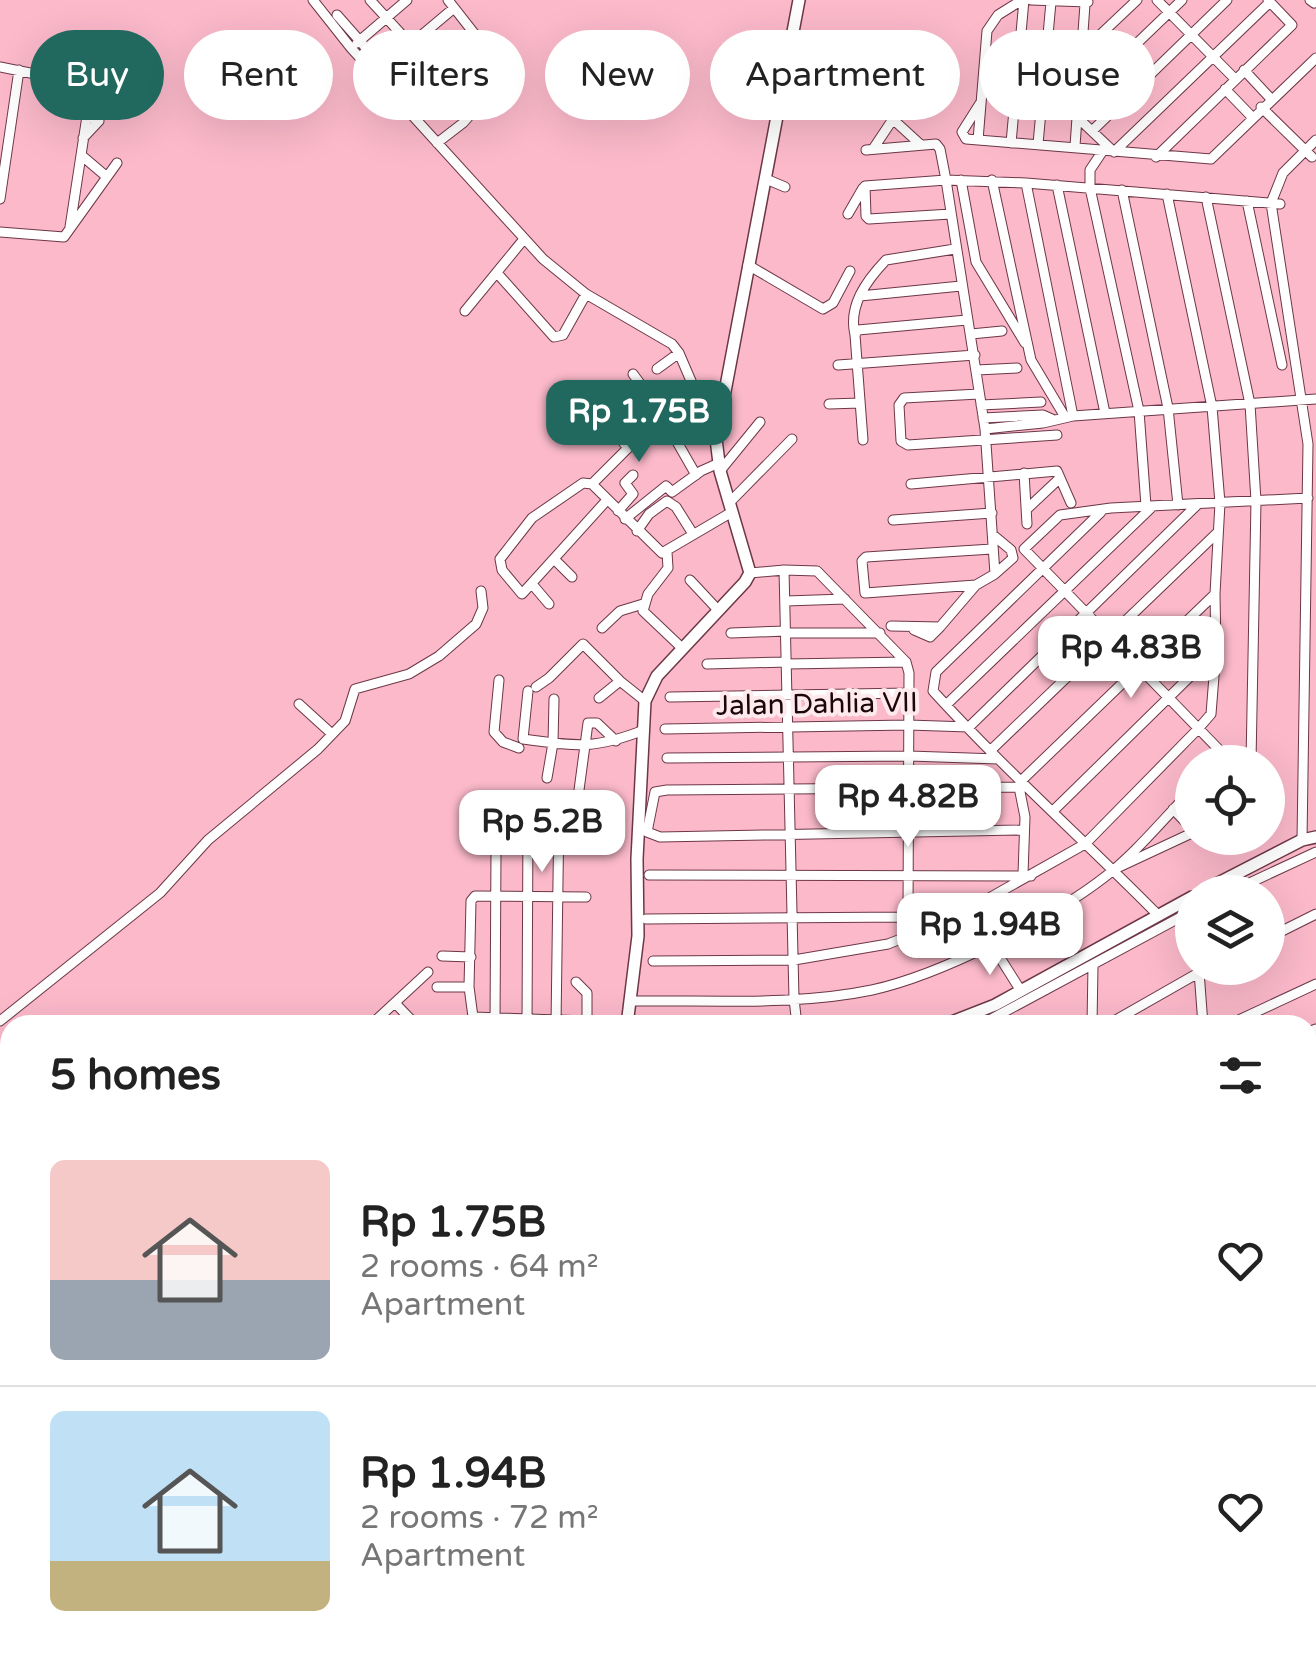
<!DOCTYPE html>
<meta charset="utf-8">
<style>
:root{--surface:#fff;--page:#f6f6f6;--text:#222;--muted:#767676;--line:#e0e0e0;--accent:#21695f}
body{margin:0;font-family:"Varela Round",sans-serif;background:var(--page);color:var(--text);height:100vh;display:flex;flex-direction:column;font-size:38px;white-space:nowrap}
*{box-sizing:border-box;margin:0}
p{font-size:32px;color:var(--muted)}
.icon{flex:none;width:55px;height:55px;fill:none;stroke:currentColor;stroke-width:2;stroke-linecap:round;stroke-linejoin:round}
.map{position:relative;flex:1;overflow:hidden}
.side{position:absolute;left:0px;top:1015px;width:1318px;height:642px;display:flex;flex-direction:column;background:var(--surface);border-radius:30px 30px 0 0;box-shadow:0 10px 40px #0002}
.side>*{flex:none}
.banner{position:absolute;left:30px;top:30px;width:1258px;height:90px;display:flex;gap:20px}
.fabs{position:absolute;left:1175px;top:745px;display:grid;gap:20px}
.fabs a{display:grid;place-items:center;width:110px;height:110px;border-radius:50%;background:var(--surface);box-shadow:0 10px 40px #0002;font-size:50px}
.price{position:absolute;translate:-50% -85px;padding:0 22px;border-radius:20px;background:#fff;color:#222;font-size:32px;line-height:65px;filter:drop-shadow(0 2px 5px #0008)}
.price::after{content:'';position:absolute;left:50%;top:60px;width:30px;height:22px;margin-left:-15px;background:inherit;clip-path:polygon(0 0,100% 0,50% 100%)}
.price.current{background:var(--accent);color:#fff}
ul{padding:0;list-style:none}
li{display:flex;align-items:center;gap:30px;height:250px;padding:0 50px}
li+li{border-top:2px solid var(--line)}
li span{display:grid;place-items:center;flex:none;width:280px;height:200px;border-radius:15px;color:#555}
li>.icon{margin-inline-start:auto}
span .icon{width:120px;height:120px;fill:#fffc;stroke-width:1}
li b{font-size:42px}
h2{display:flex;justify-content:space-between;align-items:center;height:120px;padding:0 50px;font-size:42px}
.tag{padding:0 35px;border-radius:45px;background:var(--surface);box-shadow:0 10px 40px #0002;font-size:35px;line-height:90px}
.tag.current{background:var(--accent);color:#fff}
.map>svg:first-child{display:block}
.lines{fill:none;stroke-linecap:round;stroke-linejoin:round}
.minor-casing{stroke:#6d3747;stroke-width:11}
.tertiary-casing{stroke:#6d3747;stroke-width:14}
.minor{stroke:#fff;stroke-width:9}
.tertiary{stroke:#fff;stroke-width:11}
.labels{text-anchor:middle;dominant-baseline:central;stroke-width:8;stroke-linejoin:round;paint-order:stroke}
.street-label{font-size:28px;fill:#1b060c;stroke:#fee9ed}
</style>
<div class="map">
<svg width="1316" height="1656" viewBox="0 0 1316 1656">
<rect width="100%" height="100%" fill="#fbb9ca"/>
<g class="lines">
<g class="minor-casing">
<path id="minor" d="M313 0 351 48 543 259 586 294 672 344 679 353 716 439
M370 0 457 95 495 60 448 0
M1031 0 1088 2
M1157 0 1235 79
M1310 0 1314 3 1316 1
M337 15 424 114
M357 43 407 0
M410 45 454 8
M1082 52 1137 0
M0 67 45 76 87 116 99 121 83 138
M1244 70 1272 100
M433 72 473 35
M1225 89 1253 118
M1078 100 1182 0
M981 102 962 132 966 139 1211 159 1316 58
M1261 107 1312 157
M885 112 921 145
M1077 117 1114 152 1270 2
M1092 131 1227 0
M978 140 987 31 998 15 1022 0
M437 143 463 123 484 99
M1011 143 1024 0
M1038 144 1051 2
M1075 146 1085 4
M873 149 893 119
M1102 152 1090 170V188L1139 411 1146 506
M81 155 107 177
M1156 157 1292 25 1268 0
M766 179 785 187
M961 180 976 262 1025 343
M992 180 1031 360 1065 417
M1026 183 1073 416
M1057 185 1105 413
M865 186 946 180 940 149 936 144 866 150
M865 186 866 216 869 219 951 214
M1122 190 1168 408 1178 505
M1206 197 1250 404 1256 501 1251 762
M0 199 19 70
M1247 201 1282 365
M848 214 863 188
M70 227 87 116
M0 232 64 237 117 163
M748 265 823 309 833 303 850 271
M497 273 554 337 563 335 586 294
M860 296 961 286
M465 311 524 239
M971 334 1002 331
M855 335C848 306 866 281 886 260L955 249
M838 365 975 355
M657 369 679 353
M977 370 1017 368
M633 374 664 416 697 397
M979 394 904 398 899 405 901 441 908 445 1057 435
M829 404 860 403
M981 405 1041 402
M983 418 1043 415 1052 419
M664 419 696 475
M985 429 1043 423 1073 416 1316 399
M863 440 855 335 858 330 967 320
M628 448 602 417 641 385
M720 471 760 422
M1024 473 1027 524
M592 484 628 448 666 422
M911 484 1057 471 1071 503
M607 500 522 594 502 570 500 559 532 518 583 483 592 484 662 553 732 512
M730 502 792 439
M1027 509 1060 478
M618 511 633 494 625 483 633 475
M1101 512 936 672 933 691C1004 769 1083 839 1157 914
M625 519 666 486 672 492 701 471 719 463
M893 520 992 513
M637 531 649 514 667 501 676 507 693 534
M667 552 668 568 648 594 643 611 682 648
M554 559 572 577
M784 570 817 571 906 662
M750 573 784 570 794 999 797 1025
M995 574 985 429 946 180 1026 183 1280 204
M690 580 718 610
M532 584 549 604
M976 585 865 593 862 561 866 557 992 549
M786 601 845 599
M891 626 940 627 976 585 995 574 1013 558 1011 550 993 535
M602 628 620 611 643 604
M914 630 930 637 940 627
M731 633 786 631
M786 633H880
M707 664 787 662
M499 680 494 732 503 742 519 748
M620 681 645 701
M536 687 549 678 583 644 620 681 599 698
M528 691 523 739C576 746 593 750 644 730
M670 697 908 693
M299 704 332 734
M946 705 1153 506
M665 729 908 725 969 727 1198 504
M990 751 1217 533
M667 758 909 756 998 759
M1231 762 1024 549 1060 515 1111 508 1308 498
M547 778 553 743 554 699
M1021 781 1215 594
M1019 787 1025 817 1023 874
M579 790 588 723H597L616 741
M1173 809 1192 829
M1053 811 1216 651 1215 594 1220 503 1212 407 1167 194
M1024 830 660 837 647 832 655 792 667 790 1024 787
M1302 840 1308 444 1271 203 1283 173 1316 140
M1119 867 1192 833
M649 875 1031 876
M1230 892 1316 852
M970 910 1021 991
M908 917 950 919
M646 919 908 917 909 673 906 662 787 664
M1268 938 1316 914
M442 956 471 957
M653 961 794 960 888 944 952 919 1085 844 1198 729 1211 714 1216 651
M1199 971 1203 1025
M576 982 587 993V1021L473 1017 469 987 471 901 475 896 586 897
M437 987H469
M635 1001C713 1000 795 1006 872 990 940 975 1051 919 1106 876 1137 852 1164 818 1192 790
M395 1003 416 1025
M0 1021 160 893 208 840 318 749 345 721 355 689 409 674 439 656 476 624 483 608 481 591
M375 1021 428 972
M495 1025 496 851C499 836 513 824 528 822
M527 1025 528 822 530 813 535 809H559L556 1025
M980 1025 1192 911
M1092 1025 1093 966
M1107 1025 1207 968
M1228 1025 1316 984
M1308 1032 1316 1029
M0 1050 10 1065
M1308 1077 1316 1073
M1308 1122 1316 1118
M1308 1160 1316 1156
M1308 1203 1316 1197
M1308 1225 1316 1238
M1308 1295 1316 1308
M1308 1345 1316 1338
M1308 1383 1316 1376
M1311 1419 1316 1408
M1308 1507 1316 1501
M1308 1578 1316 1572
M1308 1598 1316 1593
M1308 1644 1316 1638
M191 1648 199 1656
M230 1648 237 1656
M272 1648 280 1656
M310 1648 318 1656
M328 1648 339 1655 356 1648
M391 1648 400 1656
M446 1648 455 1656
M588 1648 594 1656
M754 1648 759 1656
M1271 1648 1278 1656
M0 1652 10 1644
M160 1655 169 1648
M284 1656 294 1648
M360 1656 369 1648
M421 1656 425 1648
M551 1656 563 1648
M633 1656 645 1648
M685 1656 697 1648
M733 1656 745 1648
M1194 1656 1207 1648
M1225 1656 1239 1649 1248 1656
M1290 1656 1303 1648"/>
</g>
<g class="tertiary-casing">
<path id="tertiary" d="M1201 892 1302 840 1316 837
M627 1025 638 936 637 859 645 701 657 676 745 582 750 573 720 471 716 439 799 0
M944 1025 995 1005 1192 897
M766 1648 769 1656"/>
</g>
<use href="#minor" class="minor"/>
<use href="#tertiary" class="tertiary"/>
</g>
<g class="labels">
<g class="street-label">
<text transform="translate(817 704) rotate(-1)">Jalan Dahlia VII</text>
</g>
</g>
</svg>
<div class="fabs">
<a><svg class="icon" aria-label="locate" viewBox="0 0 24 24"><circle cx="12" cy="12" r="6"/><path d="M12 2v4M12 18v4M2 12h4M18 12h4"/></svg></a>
<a><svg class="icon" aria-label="layers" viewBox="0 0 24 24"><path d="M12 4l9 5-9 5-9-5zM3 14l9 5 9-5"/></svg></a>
</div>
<b class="price current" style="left:639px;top:465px">Rp 1.75B</b>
<b class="price" style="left:1131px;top:701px">Rp 4.83B</b>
<b class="price" style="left:908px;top:850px">Rp 4.82B</b>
<b class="price" style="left:542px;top:875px">Rp 5.2B</b>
<b class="price" style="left:990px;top:978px">Rp 1.94B</b>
<div class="banner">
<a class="tag current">Buy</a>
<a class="tag">Rent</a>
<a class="tag">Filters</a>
<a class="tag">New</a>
<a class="tag">Apartment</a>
<a class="tag">House</a>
</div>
<section class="side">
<h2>5 homes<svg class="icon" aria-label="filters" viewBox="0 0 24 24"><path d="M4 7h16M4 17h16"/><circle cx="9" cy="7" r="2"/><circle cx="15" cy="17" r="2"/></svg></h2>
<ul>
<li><span style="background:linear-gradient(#f6c9c9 60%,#9aa5b1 0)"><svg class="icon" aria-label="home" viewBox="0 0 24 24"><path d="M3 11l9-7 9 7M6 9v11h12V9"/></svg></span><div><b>Rp 1.75B</b><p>2 rooms · 64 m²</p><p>Apartment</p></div><svg class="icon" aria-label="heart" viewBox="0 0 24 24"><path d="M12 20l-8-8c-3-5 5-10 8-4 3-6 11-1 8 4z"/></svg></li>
<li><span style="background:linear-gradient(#bfe0f5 75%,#c2b280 0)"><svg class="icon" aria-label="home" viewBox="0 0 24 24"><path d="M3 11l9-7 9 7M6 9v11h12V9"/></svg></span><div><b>Rp 1.94B</b><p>2 rooms · 72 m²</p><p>Apartment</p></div><svg class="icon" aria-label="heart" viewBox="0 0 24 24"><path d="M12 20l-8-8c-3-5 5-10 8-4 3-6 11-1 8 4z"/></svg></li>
</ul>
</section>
</div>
